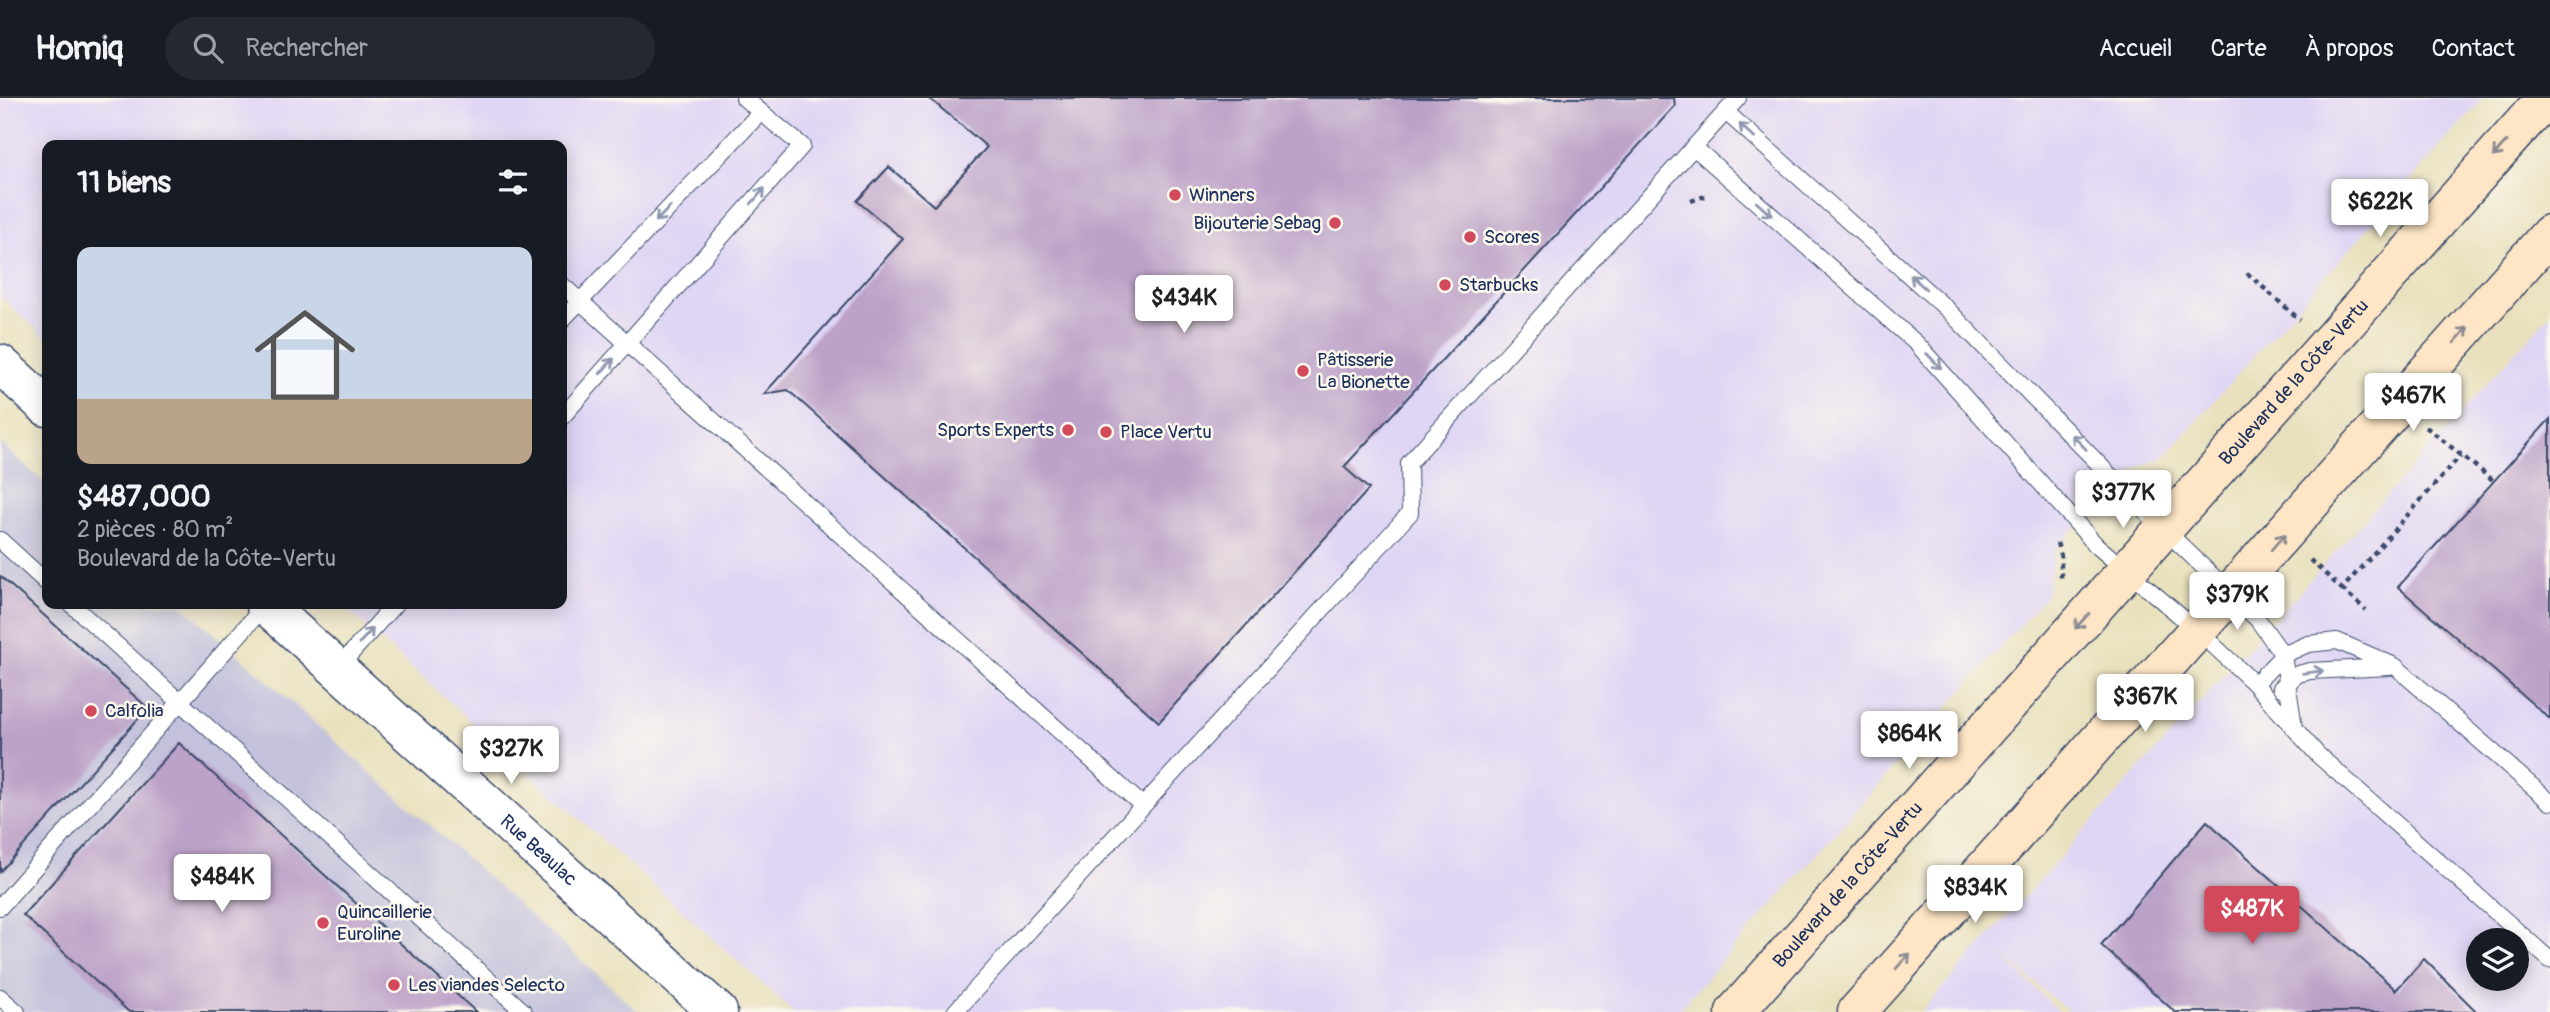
<!DOCTYPE html>
<html lang="fr">
<meta charset="utf-8">
<style>
:root{--surface:#171b24;--page:#242831;--text:#f1f3f6;--muted:#9ea1a6;--line:#363941;--accent:#d1495b}
body{margin:0;font-family:Pangolin,sans-serif;background:var(--page);color:var(--text);height:100vh;display:flex;flex-direction:column;font-size:26px;white-space:nowrap}
*{box-sizing:border-box;margin:0}
p{font-size:23px;color:var(--muted)}
.icon{flex:none;width:38px;height:38px;fill:none;stroke:currentColor;stroke-width:2;stroke-linecap:round;stroke-linejoin:round}
.map{position:relative;flex:1;overflow:hidden}
.details{position:absolute;left:42px;top:42px;width:525px;height:469px;display:flex;flex-direction:column;background:var(--surface);border-radius:14px;box-shadow:0 4px 18px #0003}
.details>*{flex:none}
.tools{position:absolute;left:2466px;top:830px;display:grid;gap:14px}
.tools a{display:grid;place-items:center;width:63px;height:63px;border-radius:50%;background:var(--surface);box-shadow:0 4px 18px #0003;font-size:35px}
.price{position:absolute;translate:-50% -60px;padding:0 16px;border-radius:7px;background:#fff;color:#222;font-size:23px;line-height:46px;filter:drop-shadow(0 2px 4px #0008)}
.price::after{content:'';position:absolute;left:50%;top:42px;width:21px;height:16px;margin-left:-10px;background:inherit;clip-path:polygon(0 0,100% 0,50% 100%)}
.price.selected{background:var(--accent);color:#fff}
ul{padding:0;list-style:none}
li{display:grid;align-content:center;gap:14px;height:371px;padding:0 35px}
li+li{border-top:2px solid var(--line)}
li span{display:grid;place-items:center;height:217px;border-radius:14px;color:#555}
li>.icon{margin-inline-start:auto}
span .icon{width:126px;height:126px;fill:#fffc;stroke-width:1}
li b{font-size:30px}
h2{display:flex;justify-content:space-between;align-items:center;height:84px;padding:0 35px;font-size:30px}
header{display:flex;align-items:center;gap:42px;box-sizing:border-box;height:98px;padding:0 35px;background:var(--surface);border-bottom:2px solid var(--line)}
header strong{font-size:33px}
nav{display:flex;gap:38px;margin-inline-start:auto;font-size:24px}
.search{width:490px;height:63px;background:var(--page);display:flex;align-items:center;gap:18px;box-sizing:border-box;padding:0 24px;border-radius:38px;color:var(--muted);font-size:26px}
.map>svg:first-child{display:block}
.built{fill:#dfd5f5;fill-rule:evenodd}
.industrial{fill:#c3c1db}
.building{fill:#bca1c8}
.lines{fill:none;stroke-linecap:round;stroke-linejoin:round}
.service-casing{stroke:#3a4a6c;stroke-width:18}
.tertiary-casing{stroke:#3a4a6c;stroke-width:41}
.secondary-casing{stroke:#3a4a6c;stroke-width:41}
.path{stroke:#3a4a6c;stroke-width:4.5;stroke-dasharray:5 5;stroke-linecap:butt}
.service{stroke:#fff;stroke-width:16}
.tertiary{stroke:#fff;stroke-width:38}
.secondary{stroke:#fde5c5;stroke-width:38}
.oneway{stroke:#8d97ae}
.oneway2{stroke:#8c8a92}
.poi-dot{fill:#d1495b;stroke:#fbf7ec;stroke-width:2.5}
.labels{text-anchor:middle;dominant-baseline:central;stroke-width:5;stroke-linejoin:round;paint-order:stroke}
.poi-label{font-size:19px;fill:#1b2f5e;stroke:#fbf7ec;text-anchor:start}
.street-label{font-size:19px;fill:#1b2f5e;stroke:#fbf7ec}
</style>
<header>
<strong>Homiq</strong>
<div class="search"><svg class="icon" aria-label="search" viewBox="0 0 24 24"><circle cx="10" cy="10" r="6"/><path d="M15 15l6 6"/></svg>Rechercher</div>
<nav><a>Accueil</a><a>Carte</a><a>À propos</a><a>Contact</a></nav>
</header>
<div class="map">
<svg width="2550" height="914" viewBox="0 0 2550 914">
<rect width="100%" height="100%" fill="#fbf7ec"/>
<filter id="ink" filterUnits="userSpaceOnUse"><feTurbulence type="fractalNoise" baseFrequency=".0143" numOctaves="2"/><feDisplacementMap in="SourceGraphic" scale="14" xChannelSelector="R" yChannelSelector="G"/><feConvolveMatrix kernelMatrix="1 2 1 2 8 2 1 2 1" color-interpolation-filters="sRGB"/></filter>
<filter id="wash" filterUnits="userSpaceOnUse"><feTurbulence type="fractalNoise" baseFrequency=".00686" numOctaves="4" result="noise"/><feDisplacementMap in="SourceGraphic" scale="28" xChannelSelector="R" yChannelSelector="G"/><feGaussianBlur stdDeviation="1.57" result="paint"/><feColorMatrix in="noise" values="0 0 0 0 0 0 0 0 0 0 0 0 0 0 0 0 0 1.4 0 .05"/><feComposite in="paint" operator="in"/></filter>
<g filter="url(#wash)">
<rect width="100%" height="100%" fill="#e9e1be"/>
<path class="built" d="M0 0H2484L2162 361 2139 368 2056 450 2045 499 1677 914H794L341 506H562V47H47V241L0 198Z
M2550 216V914H2069L1998 853 2059 914H1921ZM2478 842H2516V880H2478Z"/>
<path class="industrial" d="M0 345 47 387V506H181L639 914H0Z"/>
<g id="blocks">
<path class="building" d="M929 0H1674L1675 8 1344 369 1369 391 1159 624 788 292 764 296 903 141 857 103 889 69 934 108 987 49Z
M2550 321V621L2398 489Z
M0 478 148 610 0 774Z
M179 645 476 914H129L23 817Z
M2207 723 2396 892 2424 861 2477 914H2175L2101 847Z"/>
</g>
</g>
<g filter="url(#ink)">
<use href="#blocks" fill-opacity="0" stroke="#3a4a6c" stroke-width="2"/>
<g class="lines">
<g class="service-casing">
<path id="service" d="M1726 14 1948 212 2135 403 2258 522 2283 557 2294 629
M1695 50 1917 246 2096 447 2198 533 2255 586 2318 657 2550 862
M562 187 1143 708
M562 222 761 14
M562 319 802 48 744 0
M0 442 47 485
M71 506 524 914
M337 571 395 506
M2255 586 2283 557 2308 546 2337 543 2395 568 2550 704
M2281 590 2298 576 2310 573 2390 569
M0 809 266 506
M0 899 17 914
M955 914 1410 415 1409 365 1738 0"/>
</g>
<g class="tertiary-casing">
<g id="tertiary">
<path d="M0 266 47 309"/>
<path id="s1" d="M265 506 718 914"/>
</g>
</g>
<g class="secondary-casing">
<g id="secondary">
<path id="s2" d="M1735 914 2546 0"/>
<path d="M1857 914 2550 136"/>
</g>
</g>
<path class="path" d="M1691 103 1708 97
M2247 175 2300 222
M2426 329 2494 383
M2057 445 2061 458V482
M2310 462 2342 491 2461 357
M2342 491 2366 512"/>
<use href="#service" class="service"/>
<use href="#tertiary" class="tertiary"/>
<use href="#secondary" class="secondary"/>
</g>
<defs><path id="oneway-shaft" d="M-6 0H5M1.5-3L5.5 0L1.5 3" fill="none" stroke-width="1.6" stroke-linecap="round" stroke-linejoin="round" transform="scale(1.75)"/></defs>
<g class="oneway">
<use href="#oneway-shaft" transform="translate(1747 33) rotate(-137)"/>
<use href="#oneway-shaft" transform="translate(758 98) rotate(-49)"/>
<use href="#oneway-shaft" transform="translate(1764 111) rotate(42)"/>
<use href="#oneway-shaft" transform="translate(663 116) rotate(134)"/>
<use href="#oneway-shaft" transform="translate(1918 184) rotate(-138)"/>
<use href="#oneway-shaft" transform="translate(1934 263) rotate(45)"/>
<use href="#oneway-shaft" transform="translate(607 268) rotate(-48)"/>
<use href="#oneway-shaft" transform="translate(2079 344) rotate(-134)"/>
<use href="#oneway-shaft" transform="translate(366 538) rotate(-48)"/>
<use href="#oneway-shaft" transform="translate(2313 574) rotate(-7)"/>
</g>
<g class="oneway2">
<use href="#oneway-shaft" transform="translate(2500 51) rotate(132)"/>
<use href="#oneway-shaft" transform="translate(2461 237) rotate(-49)"/>
<use href="#oneway-shaft" transform="translate(2278 444) rotate(-49)"/>
<use href="#oneway-shaft" transform="translate(2082 523) rotate(132)"/>
<use href="#oneway-shaft" transform="translate(1903 863) rotate(-48)"/>
</g>
</g>
<g class="poi-dot">
<circle cx="1175" cy="97" r="7"/>
<circle cx="1335" cy="125" r="7"/>
<circle cx="1470" cy="139" r="7"/>
<circle cx="1445" cy="187" r="7"/>
<circle cx="1303" cy="273" r="7"/>
<circle cx="1068" cy="332" r="7"/>
<circle cx="1106" cy="334" r="7"/>
<circle cx="91" cy="613" r="7"/>
<circle cx="323" cy="825" r="7"/>
<circle cx="394" cy="887" r="7"/>
</g>
<g class="labels">
<g class="poi-label">
<text x="1189" y="97">Winners</text>
<text x="1321" y="125" text-anchor="end">Bijouterie Sebag</text>
<text x="1484" y="139">Scores</text>
<text x="1459" y="187">Starbucks</text>
<text x="1317" y="262">Pâtisserie<tspan x="1317" dy="22">La Bionette</tspan></text>
<text x="1054" y="332" text-anchor="end">Sports Experts</text>
<text x="1120" y="334">Place Vertu</text>
<text x="105" y="613">Calfolia</text>
<text x="337" y="814">Quincaillerie<tspan x="337" dy="22">Euroline</tspan></text>
<text x="408" y="887">Les viandes Selecto</text>
</g>
<g class="street-label">
<text stroke="none"><textPath href="#s2" startOffset="842">Boulevard de la Côte-Vertu</textPath></text>
<text stroke="none"><textPath href="#s1" startOffset="368">Rue Beaulac</textPath></text>
<text stroke="none"><textPath href="#s2" startOffset="170">Boulevard de la Côte-Vertu</textPath></text>
</g>
</g>
</svg>
<div class="tools">
<a><svg class="icon" aria-label="layers" viewBox="0 0 24 24"><path d="M12 4l9 5-9 5-9-5zM3 14l9 5 9-5"/></svg></a>
</div>
<b class="price" style="left:2380px;top:141px">$622K</b>
<b class="price" style="left:1184px;top:237px">$434K</b>
<b class="price" style="left:2413px;top:335px">$467K</b>
<b class="price" style="left:2123px;top:432px">$377K</b>
<b class="price" style="left:2237px;top:534px">$379K</b>
<b class="price" style="left:2145px;top:636px">$367K</b>
<b class="price" style="left:1909px;top:673px">$864K</b>
<b class="price" style="left:511px;top:688px">$327K</b>
<b class="price" style="left:222px;top:816px">$484K</b>
<b class="price" style="left:1975px;top:827px">$834K</b>
<b class="price selected" style="left:2252px;top:848px">$487K</b>
<section class="details">
<h2>11 biens<svg class="icon" aria-label="filters" viewBox="0 0 24 24"><path d="M4 7h16M4 17h16"/><circle cx="9" cy="7" r="2"/><circle cx="15" cy="17" r="2"/></svg></h2>
<ul>
<li><span style="background:linear-gradient(#c9d6e8 70%,#b9a48a 0)"><svg class="icon" aria-label="home" viewBox="0 0 24 24"><path d="M3 11l9-7 9 7M6 9v11h12V9"/></svg></span><div><b>$487,000</b><p>2 pièces · 80 m²</p><p>Boulevard de la Côte-Vertu</p></div></li>
</ul>
</section>
</div>
